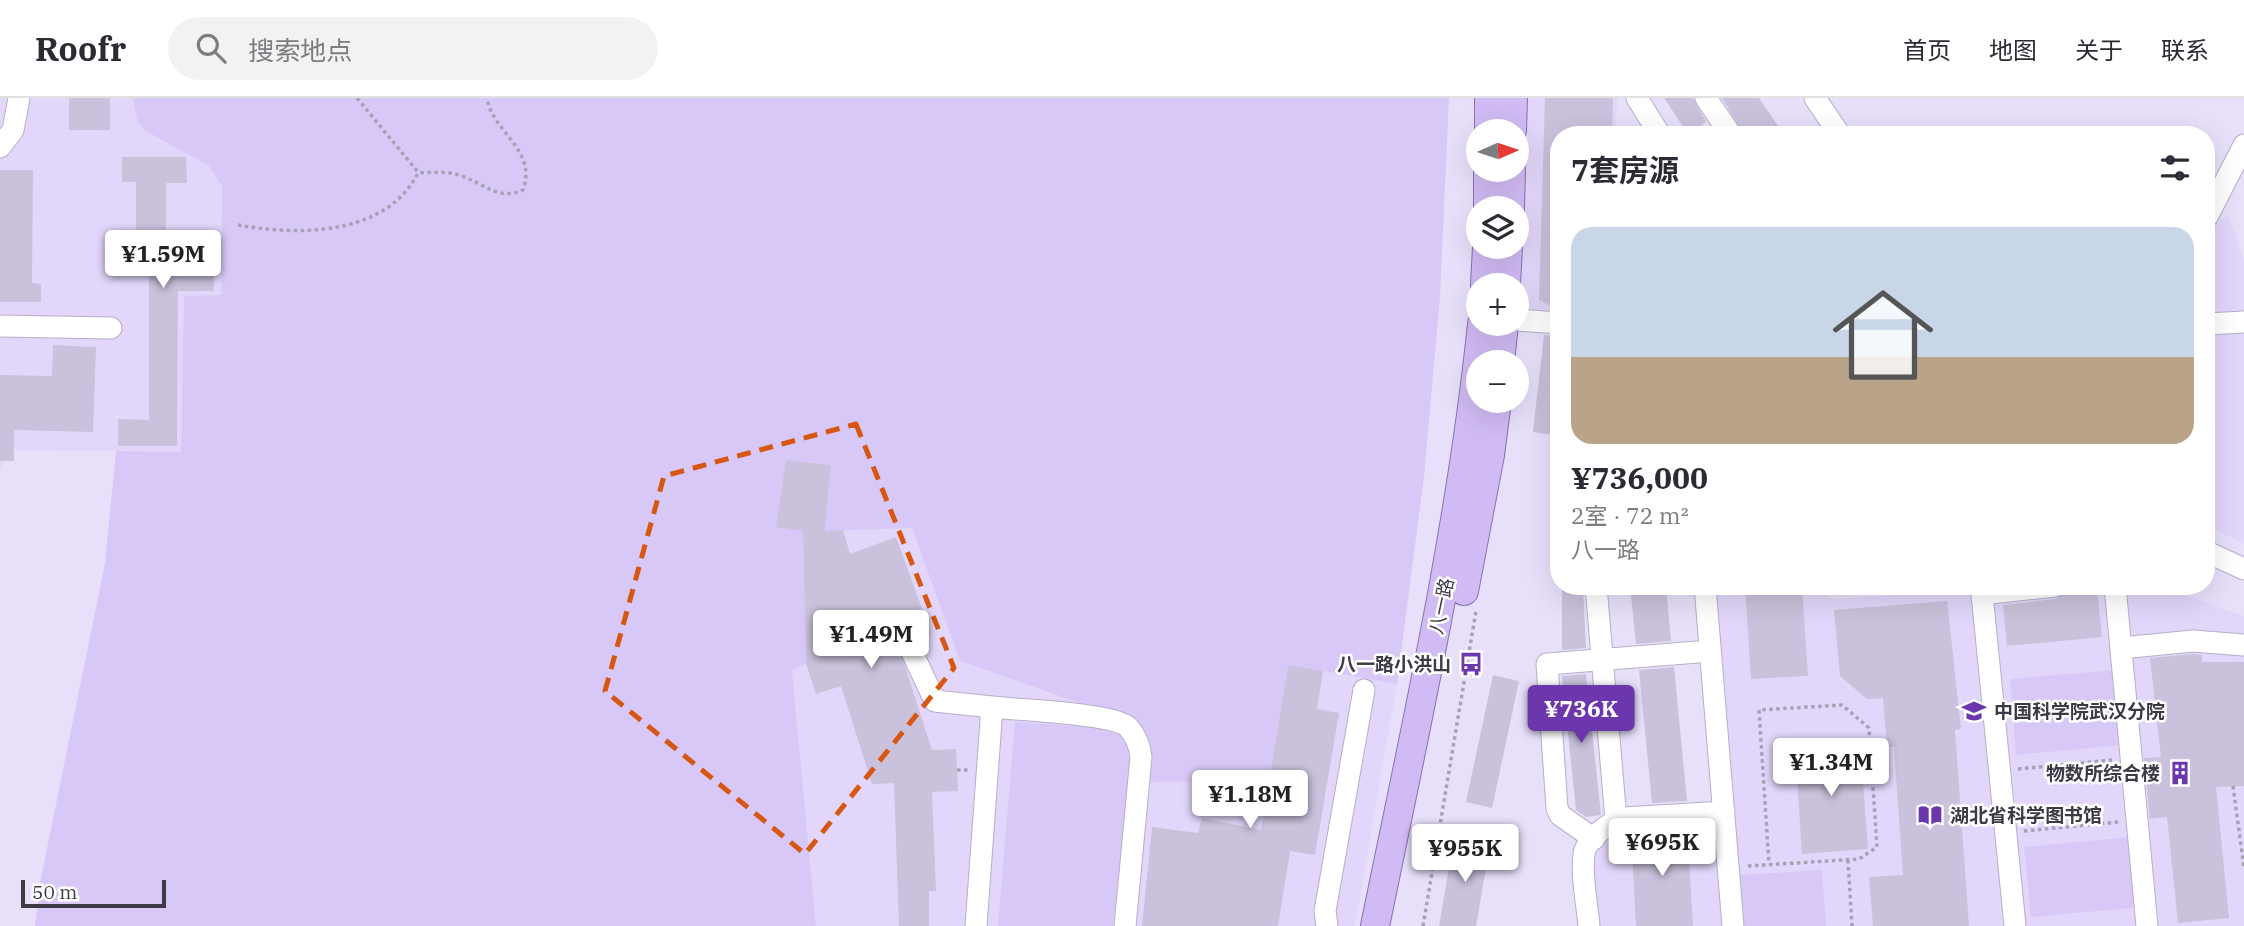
<!DOCTYPE html>
<html lang="zh">
<meta charset="utf-8">
<style>
:root{--surface:#fff;--page:#f2f2f3;--text:#2b2b33;--muted:#7c7c81;--line:#e1e1e2;--accent:#6c36ad}
body{margin:0;font-family:"IBM Plex Serif","Noto Sans SC",serif;background:var(--page);color:var(--text);height:100vh;display:flex;flex-direction:column;font-size:26px;white-space:nowrap}
*{box-sizing:border-box;margin:0}
p{font-size:23px;color:var(--muted)}
.icon{flex:none;width:38px;height:38px;fill:none;stroke:currentColor;stroke-width:2;stroke-linecap:round;stroke-linejoin:round}
.map{position:relative;flex:1;overflow:hidden}
.drawer{position:absolute;left:1550px;top:28px;width:665px;height:469px;display:flex;flex-direction:column;background:var(--surface);border-radius:28px;box-shadow:0 7px 28px #0002}
.drawer>*{flex:none}
.needle{width:46px;rotate:87deg}
.buttons{position:absolute;left:1466px;top:21px;display:grid;gap:14px}
.buttons a{display:grid;place-items:center;width:63px;height:63px;border-radius:50%;background:var(--surface);box-shadow:0 7px 28px #0002;font-size:35px}
.scale{position:absolute;left:21px;bottom:18px;width:145px;box-sizing:border-box;padding-left:7px;border:4px solid #3d3a45;border-top:0;font-size:19px;line-height:24px;white-space:nowrap;color:#3d3a45;-webkit-text-stroke:5px #fff;paint-order:stroke}
.price{position:absolute;translate:-50% -60px;padding:0 16px;border-radius:7px;background:#fff;color:#222;font-size:23px;line-height:46px;filter:drop-shadow(0 2px 4px #0008)}
.price::after{content:'';position:absolute;left:50%;top:42px;width:21px;height:16px;margin-left:-10px;background:inherit;clip-path:polygon(0 0,100% 0,50% 100%)}
.price.current{background:var(--accent);color:#fff}
ul{padding:0;list-style:none}
li{display:grid;align-content:center;gap:14px;height:371px;padding:0 21px}
li+li{border-top:2px solid var(--line)}
li span{display:grid;place-items:center;height:217px;border-radius:21px;color:#555}
li>.icon{margin-inline-start:auto}
span .icon{width:126px;height:126px;fill:#fffc;stroke-width:1}
li b{font-size:30px}
h2{display:flex;justify-content:space-between;align-items:center;height:84px;padding:0 21px;font-size:30px}
header{display:flex;align-items:center;gap:42px;box-sizing:border-box;height:98px;padding:0 35px;background:var(--surface);border-bottom:2px solid var(--line)}
header strong{font-size:33px}
nav{display:flex;gap:38px;margin-inline-start:auto;font-size:24px}
.search{width:490px;height:63px;background:var(--page);display:flex;align-items:center;gap:18px;box-sizing:border-box;padding:0 24px;border-radius:38px;color:var(--muted);font-size:26px}
.map>svg:first-child{display:block}
.built{fill:#e2d7fa}
.green{fill:#d8c8f8}
.building{fill:#cac1dc}
.lines{fill:none;stroke-linecap:round;stroke-linejoin:round}
.minor-casing{stroke:#b6aec8;stroke-width:23}
.major-casing{stroke:#8870b2;stroke-width:30}
.path{stroke:#a7a1b5;stroke-width:3.5;stroke-dasharray:3.5 3.5;stroke-linecap:butt}
.minor{stroke:#fff;stroke-width:21}
.major{stroke:#d0bbf4;stroke-width:28}
.marked{fill:none;stroke:#d75612;stroke-width:5;stroke-dasharray:14 9;stroke-linejoin:round}
.labels{text-anchor:middle;dominant-baseline:central;stroke-width:5;stroke-linejoin:round;paint-order:stroke}
.street-label{font-size:19px;fill:#3d3a45;stroke:#fff}
.poi-label{font-size:19px;font-weight:bold;fill:#3d3a45;stroke:#fff;text-anchor:end}
</style>
<header>
<strong>Roofr</strong>
<div class="search"><svg class="icon" aria-label="search" viewBox="0 0 24 24"><circle cx="10" cy="10" r="6"/><path d="M15 15l6 6"/></svg>搜索地点</div>
<nav><a>首页</a><a>地图</a><a>关于</a><a>联系</a></nav>
</header>
<div class="map">
<svg width="2244" height="828" viewBox="0 0 2244 828">
<rect width="100%" height="100%" fill="#e8e0fb"/>
<path class="built" d="M0 0H133L137 22 144 32 209 68 218 78 222 88 221 197 184 199 182 354 10 352 0 371Z
M1528 0H1617L1616 37H1559V212L1521 210Z
M2229 118 2244 163V446L2207 428V135L2214 123Z
M786 362 831 367 825 433 912 429 960 563 1134 624 1129 640 1130 673 1113 828H816L792 572 803 434 776 429Z
M1695 488H1818L1831 501 1967 493 1968 488H2160L2244 518V828H1577L1574 750 1604 718 1712 708Z
M1288 567 1397 586 1355 828H1135L1149 684 1269 682Z"/>
<path class="green" d="M133 0H1449L1440 200 1424 378 1397 586 1288 567 1269 682 1149 684 1150 651 1134 624 960 563 912 430 825 433 831 367 787 362 776 429 803 433 806 566 792 572 816 828H35L41 780 105 465 116 353 181 354 184 198 221 197 222 88 209 68 144 32 137 22Z
M2115 572 2122 647 2016 657 2010 581Z
M1015 624 1099 630 1129 640 1130 673 1113 828H998Z
M2130 739 2136 806 2132 810 2031 819 2024 749Z
M1822 772 1826 828H1745L1740 777Z"/>
<path class="building" d="M69 0H110V32H69Z
M1545 0H1613L1612 37H1559V212L1539 202Z
M1664 0H1693L1706 24 1688 36Z
M1722 0H1759L1784 37H1744Z
M122 59H186L187 85H166V132H214V193H178L177 348H118V321L149 322V170H121L122 144H136V84H122Z
M0 72H33L32 185 41 186V204H0Z
M1544 237 1559 238V338L1533 334Z
M53 247 96 249 93 334 14 332V363H0V277L52 278Z
M786 362 831 367 825 433 843 432 850 456 896 439 931 535 898 547 932 652 956 651 958 693 932 694 936 793H929V828H899L894 685 872 686 841 588 816 596 806 566 803 433 776 429Z
M1562 488H1583L1586 550 1562 552Z
M1630 488H1666L1671 543 1636 546Z
M1745 488H1802L1808 578 1751 581Z
M2097 491 2102 539 2007 548 2003 507 2056 501 2067 494Z
M1947 503 1961 631 1955 632 1969 828H1873L1869 779 1903 777 1894 649H1887L1883 600 1867 601 1840 578 1834 512Z
M2193 556 2202 557V564H2244V688L2216 689 2229 820 2178 825 2167 719 2150 721 2144 660 2161 659 2150 560Z
M1288 567 1323 573 1317 611 1339 615 1315 757 1290 753 1278 828H1142L1152 729 1198 735 1202 720 1261 732Z
M1674 569 1687 703 1652 705 1639 572Z
M1586 576 1601 717 1586 719 1576 712 1562 578Z
M1493 577 1519 583 1492 710 1466 704Z
M1860 644 1868 751 1802 756 1795 649Z
M1687 729 1693 828H1636L1631 736Z
M1454 741 1490 747 1476 828H1439Z"/>
<g class="lines">
<g class="minor-casing">
<path id="minor" d="M1637 0 1660 37
M1706 0 1731 37
M1815 0 1840 37
M0 49 13 32 19 0
M2207 119 2244 47
M1517 222 1559 225
M2207 226 2244 224
M0 228 111 230
M2207 454 2244 471
M1596 488 1616 722
M1705 488 1733 828
M2115 488 2147 828
M2121 550 2193 543 2244 547
M912 554 935 603 992 609
M1594 741 1560 717 1557 710 1547 566 1710 553
M976 828 992 609C1017 612 1113 615 1128 629 1135 637 1140 648 1141 659L1125 828
M1327 828 1325 813 1364 592
M1589 828C1587 805 1581 778 1584 756 1586 741 1611 723 1624 720L1724 714
M2015 828 1982 496 2055 488"/>
</g>
<g class="major-casing">
<path id="major" d="M1489 33V0
M1512 33 1513 0
M1488 110V72
M1510 110 1511 72
M1485 187 1487 149
M1506 187 1508 149
M1500 264 1504 226
M1464 493 1490 357 1497 303
M1375 828C1416 628 1461 429 1482 226"/>
</g>
<path class="path" d="M357 0 418 74
M238 127C299 138 386 138 418 75 433 74 448 73 462 78 484 86 499 103 523 92 538 52 492 34 487 0
M2018 671 2112 662
M957 672H969
M2233 688 2244 770
M2024 733 2118 724
M1848 762 1852 828
M1748 768 1859 761 1877 749 1869 630 1842 607 1759 612 1769 766
M1423 828 1476 513"/>
<use href="#minor" class="minor"/>
<use href="#major" class="major"/>
</g>
<path class="marked" d="M856 326 954 570 805 756 605 593 664 378Z"/>
<defs>
<g id="bus-bare" transform="scale(1.89)"><path d="M-5-6H5V4H4V6H2V4H-2V6H-4V4H-5ZM-3.5-4V0h7V-4ZM-3.5 1.2v1.5H-2V1.2ZM2 1.2v1.5H3.5V1.2Z" fill="#6c36ad" stroke="#fff" stroke-width="2.5" paint-order="stroke"/></g>
<g id="university-bare" transform="scale(1.89)"><path d="M0-5L7-2L0 1L-7-2ZM-4 1L0 2.5L4 1V4Q0 6-4 4Z" fill="#6c36ad" stroke="#fff" stroke-width="2.5" paint-order="stroke"/></g>
<g id="building-bare" transform="scale(1.89)"><path d="M-4-6H4V6H1V3H-1V6H-4ZM-2.5-4.3h1.7v1.8h-1.7ZM.8-4.3h1.7v1.8H.8ZM-2.5-1h1.7V.8h-1.7ZM.8-1h1.7V.8H.8Z" fill="#6c36ad" stroke="#fff" stroke-width="2.5" paint-order="stroke"/></g>
<g id="library-bare" transform="scale(1.89)"><path d="M-6-4Q-3-5.5-.7-3.5V5Q-3 3-6 4ZM6-4Q3-5.5 .7-3.5V5Q3 3 6 4Z" fill="#6c36ad" stroke="#fff" stroke-width="2.5" paint-order="stroke"/></g>
</defs>
<g fill-rule="evenodd">
<use href="#bus-bare" x="1471" y="566"/>
<use href="#university-bare" x="1974" y="613"/>
<use href="#building-bare" x="2180" y="675"/>
<use href="#library-bare" x="1930" y="717"/>
</g>
<g class="labels">
<g class="street-label">
<text transform="translate(1441 508) rotate(-78)">八一路</text>
</g>
<g class="poi-label">
<text x="1451" y="566">八一路小洪山</text>
<text x="1994" y="613" text-anchor="start">中国科学院武汉分院</text>
<text x="2160" y="675">物数所综合楼</text>
<text x="1950" y="717" text-anchor="start">湖北省科学图书馆</text>
</g>
</g>
</svg>
<div class="buttons">
<a><svg class="needle" viewBox="-14 -14 28 28"><path d="M0-13l5 13h-10z" fill="#e53935"/><path d="M0 13l5-13h-10z" fill="#7c7c81"/></svg></a>
<a><svg class="icon" aria-label="layers" viewBox="0 0 24 24"><path d="M12 4l9 5-9 5-9-5zM3 14l9 5 9-5"/></svg></a>
<a>+</a>
<a>−</a>
</div>
<div class="scale">50 m</div>
<b class="price" style="left:163px;top:192px">¥1.59M</b>
<b class="price" style="left:871px;top:572px">¥1.49M</b>
<b class="price current" style="left:1581px;top:647px">¥736K</b>
<b class="price" style="left:1831px;top:700px">¥1.34M</b>
<b class="price" style="left:1250px;top:732px">¥1.18M</b>
<b class="price" style="left:1662px;top:780px">¥695K</b>
<b class="price" style="left:1465px;top:786px">¥955K</b>
<section class="drawer">
<h2>7套房源<svg class="icon" aria-label="filters" viewBox="0 0 24 24"><path d="M4 7h16M4 17h16"/><circle cx="9" cy="7" r="2"/><circle cx="15" cy="17" r="2"/></svg></h2>
<ul>
<li><span style="background:linear-gradient(#c9d6e8 60%,#b9a48a 0)"><svg class="icon" aria-label="home" viewBox="0 0 24 24"><path d="M3 11l9-7 9 7M6 9v11h12V9"/></svg></span><div><b>¥736,000</b><p>2室 · 72 m²</p><p>八一路</p></div></li>
</ul>
</section>
</div>
